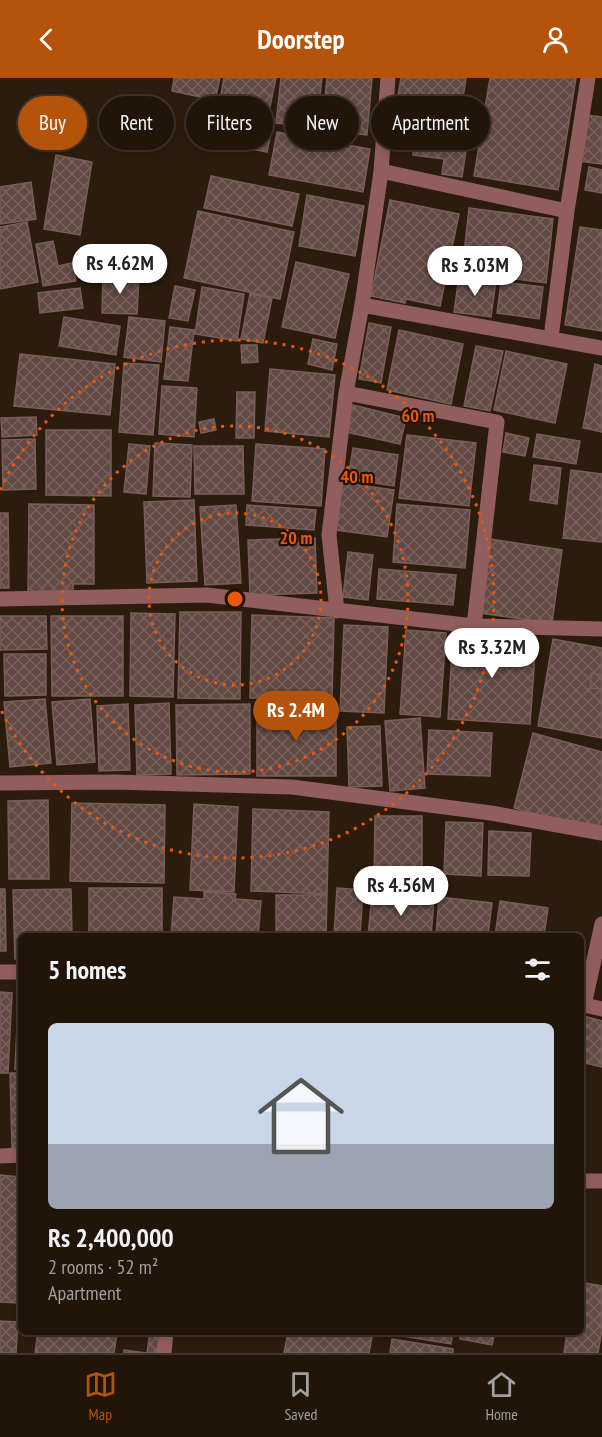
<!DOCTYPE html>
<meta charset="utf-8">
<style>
:root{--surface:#21150a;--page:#291e13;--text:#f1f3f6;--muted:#a29f9c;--line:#3e342b;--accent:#b45309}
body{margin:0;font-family:"PT Sans Narrow",sans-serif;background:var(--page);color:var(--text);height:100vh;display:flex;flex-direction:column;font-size:22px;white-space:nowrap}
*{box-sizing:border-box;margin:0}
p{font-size:20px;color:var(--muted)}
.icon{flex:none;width:33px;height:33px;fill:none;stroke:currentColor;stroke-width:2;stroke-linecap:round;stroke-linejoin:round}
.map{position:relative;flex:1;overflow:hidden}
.details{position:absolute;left:18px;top:855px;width:566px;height:402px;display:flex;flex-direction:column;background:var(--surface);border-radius:9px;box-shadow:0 3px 9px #0003,0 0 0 2px var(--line)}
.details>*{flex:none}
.banner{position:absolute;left:18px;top:18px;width:567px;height:54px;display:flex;gap:12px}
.price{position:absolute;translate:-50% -51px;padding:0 14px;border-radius:21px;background:#fff;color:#222;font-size:20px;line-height:39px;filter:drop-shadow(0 2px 3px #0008)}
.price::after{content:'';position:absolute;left:50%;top:36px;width:18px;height:14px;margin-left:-9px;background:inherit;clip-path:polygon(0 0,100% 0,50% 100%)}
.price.current{background:var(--accent);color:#fff}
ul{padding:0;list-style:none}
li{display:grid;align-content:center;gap:12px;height:318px;padding:0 30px}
li span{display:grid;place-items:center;height:186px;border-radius:9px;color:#555}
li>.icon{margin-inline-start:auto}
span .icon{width:108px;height:108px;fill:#fffc;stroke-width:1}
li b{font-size:26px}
h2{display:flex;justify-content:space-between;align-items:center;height:72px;padding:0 30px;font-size:26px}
.tag{padding:0 21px;border-radius:27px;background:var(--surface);box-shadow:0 3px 9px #0003,0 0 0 2px var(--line);font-size:21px;line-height:54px}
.tag.current{background:var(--accent);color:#fff}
header{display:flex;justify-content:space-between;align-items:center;height:78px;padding:0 30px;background:var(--accent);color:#fff;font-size:27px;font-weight:700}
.menu{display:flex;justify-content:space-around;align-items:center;height:84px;border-top:2px solid var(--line);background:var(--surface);font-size:16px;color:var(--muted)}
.menu a{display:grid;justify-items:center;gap:3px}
.menu .current{color:var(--accent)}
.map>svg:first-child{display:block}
.building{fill:url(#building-cross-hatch);stroke:#785d58;stroke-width:1.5}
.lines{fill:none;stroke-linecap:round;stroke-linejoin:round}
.minor{stroke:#915d5d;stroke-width:15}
.ring{fill:none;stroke:#e8590c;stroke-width:3;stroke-dasharray:3 6}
.centre{fill:#e8590c;stroke:#231304;stroke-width:3}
.ring-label{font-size:18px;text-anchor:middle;font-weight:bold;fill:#e8590c;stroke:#231304;stroke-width:4.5;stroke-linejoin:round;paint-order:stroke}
</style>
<header><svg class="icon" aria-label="back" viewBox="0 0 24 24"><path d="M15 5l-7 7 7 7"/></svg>Doorstep<svg class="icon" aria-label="person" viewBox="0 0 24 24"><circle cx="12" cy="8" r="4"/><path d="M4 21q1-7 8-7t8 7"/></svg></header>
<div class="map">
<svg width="602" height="1275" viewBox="0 0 602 1275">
<defs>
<pattern id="building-cross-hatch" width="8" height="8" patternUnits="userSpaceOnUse" patternTransform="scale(1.5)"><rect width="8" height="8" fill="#634944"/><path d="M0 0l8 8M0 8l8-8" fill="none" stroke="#79625e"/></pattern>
</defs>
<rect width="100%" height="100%" fill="#2c1c0d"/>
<path class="building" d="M174 0H220L215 22 172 13Z
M224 0H276L269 33 220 22Z
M281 0H322L316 49 276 45Z
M327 0H372L367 57 322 52Z
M401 0H466L460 39 396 29Z
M490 0H576L558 112 474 98Z
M223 31 274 41 267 74 217 64Z
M396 37 470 46 462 99 442 96 444 81 413 77 414 64 392 61Z
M586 37 602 39V86L579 83Z
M277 54 370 71 363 114 269 97Z
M56 77 92 84 80 157 44 151Z
M589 89 602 92V115L585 112Z
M211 98 299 116 292 148 204 130Z
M31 104 36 141 0 146V109Z
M307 117 364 128 355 178 299 168Z
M390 122 459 136 440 228 406 221 405 225 371 218Z
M469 130 553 141 546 205 462 194Z
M198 133 294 154 280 221 184 200Z
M27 144 38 204 0 211V149Z
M580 149 602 152V253L565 247Z
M53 163 58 188 72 185 76 203 43 208 36 166Z
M296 184 349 196 335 260 282 249Z
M103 198H139L137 236 102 235Z
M459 198 496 203 491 239 454 234Z
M501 204 543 209 539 241 497 235Z
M175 208 195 212 188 243 169 240Z
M202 209 244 216 237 263 195 256Z
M80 210 83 230 40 235 38 215Z
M250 216 272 220 263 265 241 261Z
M64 239 120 248 116 277 59 268Z
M129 239 165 243 161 284 124 279Z
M369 245 391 249 381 305 359 301Z
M170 249 194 252 188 303 164 301Z
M399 252 463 266 451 326 387 312Z
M313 261 337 266 332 292 308 286Z
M241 267H257L258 284 242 285Z
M476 268 503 273 490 333 464 328Z
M506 273 567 286 555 345 494 332Z
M20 276 115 286 110 337 14 328Z
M124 285 159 287 153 357 119 354Z
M595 286 602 288V354L583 350Z
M270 291 335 297 329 359 265 353Z
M162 308 197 310 194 359 159 356Z
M237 314H255L254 360H236Z
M353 327 406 340 400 366 346 354Z
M36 339 37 357 2 359 1 340Z
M214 341 216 352 201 355 199 344Z
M46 352H111V418L46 417Z
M506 355 529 360 525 378 503 374Z
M537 356 580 363 576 386 533 379Z
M407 357 476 365 469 428 399 420Z
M35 361 36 411 3 412 2 362Z
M155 365 192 367 190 419 153 418Z
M129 366 150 368 146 416 124 414Z
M256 366 325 371 321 428 252 423Z
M194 368H243L244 416H195Z
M353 370 398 377 394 408 348 401Z
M534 387 561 390 557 426 530 422Z
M571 392 602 396V464L563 460Z
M343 405 394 412 387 459 336 452Z
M194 422 197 503 147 505 144 424Z
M29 426 94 427V506H73V515H28Z
M397 426 470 432 465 490 393 484Z
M236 427 241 505 205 507 200 429Z
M247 427 316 432 314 452 246 447Z
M0 435H8L9 510H0Z
M315 460 317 515 250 517 248 462Z
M490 461 562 472 552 545 480 535Z
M348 474 373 477 368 522 343 519Z
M379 491 456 497 453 527 377 521Z
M180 534H241L240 621 178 620Z
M131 535 175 536 173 619 130 618Z
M252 537 334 540 332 622 250 620Z
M0 538H46L47 571 0 572Z
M51 538H123V618H52Z
M344 547 388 549 384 635 340 633Z
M406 552 446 555 440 639 400 636Z
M453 556 536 562 530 646 448 641Z
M553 561 602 570V660L538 648Z
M4 576H46V617L5 618Z
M592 595 602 597V611L590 610Z
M45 621 51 685 10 689 4 624Z
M90 621 95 684 57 687 52 624Z
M169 625 171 696 137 697 135 627Z
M128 626 130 692 99 693 97 628Z
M250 626V696L177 697 176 627Z
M257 629H336V698H257Z
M420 640 425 710 390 713 385 643Z
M380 648 382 708 349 709 347 649Z
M429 652 492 655 490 698 427 696Z
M533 655 602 674V739L599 753 514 730Z
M48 722 49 801H9L8 723Z
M72 725 165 727 164 805 70 803Z
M194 726 238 729 234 814 190 812Z
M253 731 329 734 327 816 251 813Z
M375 738H422V810H374Z
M446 744 483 745 481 798 444 796Z
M489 753 531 755 529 798 488 797Z
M89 810H162V858H89Z
M337 810 363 812 360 858H334Z
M0 811H5L6 873H0Z
M71 811 72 858H21V881H15L13 812Z
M204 814 236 816 235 821 261 823 258 858H171L174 819 204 821Z
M276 817H327L326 858H276Z
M372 817 434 822 431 858H368Z
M439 819 492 825 488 858H436Z
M500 823 548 830 544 858H495Z
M19 908H21V991H15Z
M0 914 12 915 8 995H0Z
M580 937 602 943V989L580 984Z
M10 995H21V1070L12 1071Z
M0 1097 21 1099 19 1225 0 1224Z
M580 1204 602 1208V1251L598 1275H564L567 1254H580Z
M0 1243 18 1244 16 1275H0Z
M38 1254H117L114 1275H35Z
M150 1254 169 1257 167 1275H124V1272L147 1275Z
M288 1254H373L369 1275H284Z
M409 1254H453L451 1266 408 1259Z
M461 1254H495L492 1267 460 1261Z
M392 1261 453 1271V1275H390Z"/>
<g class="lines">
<path class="minor" d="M381 93 567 133 551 260
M567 133 588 0
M362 227 602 270
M346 315 497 344 474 548
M0 521 207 517 474 548 602 551
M337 533 329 457 346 315 362 227 381 93 388 0
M0 705 115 704 292 709 491 735 602 755
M0 894H21
M580 926 602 931
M584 927 602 846
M0 1078 21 1077
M580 1103H602
M164 1275 166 1254"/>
</g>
<g class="ring">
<circle cx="235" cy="521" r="86"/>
<circle cx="235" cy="521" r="173"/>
<path d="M0 412A259 259 0 1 1 0 630"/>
</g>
<circle cx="235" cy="521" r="9" class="centre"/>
<g class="ring-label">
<text x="418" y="344">60 m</text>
<text x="357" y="405">40 m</text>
<text x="296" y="466">20 m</text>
</g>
</svg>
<b class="price" style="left:120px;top:217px">Rs 4.62M</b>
<b class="price" style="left:475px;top:219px">Rs 3.03M</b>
<b class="price" style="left:492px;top:601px">Rs 3.32M</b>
<b class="price current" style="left:296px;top:664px">Rs 2.4M</b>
<b class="price" style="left:401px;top:839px">Rs 4.56M</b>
<div class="banner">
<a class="tag current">Buy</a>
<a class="tag">Rent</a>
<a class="tag">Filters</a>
<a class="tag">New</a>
<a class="tag">Apartment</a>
</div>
<section class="details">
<h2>5 homes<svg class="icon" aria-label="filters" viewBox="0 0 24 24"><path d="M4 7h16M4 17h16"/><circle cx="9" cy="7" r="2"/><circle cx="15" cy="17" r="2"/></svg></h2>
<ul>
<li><span style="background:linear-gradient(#c9d6e8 65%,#9aa5b1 0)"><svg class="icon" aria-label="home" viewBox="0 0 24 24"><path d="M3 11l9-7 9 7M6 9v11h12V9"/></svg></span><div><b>Rs 2,400,000</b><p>2 rooms · 52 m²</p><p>Apartment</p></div></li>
</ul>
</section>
</div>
<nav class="menu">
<a class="current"><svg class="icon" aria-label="map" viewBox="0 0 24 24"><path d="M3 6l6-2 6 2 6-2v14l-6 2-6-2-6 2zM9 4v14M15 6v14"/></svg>Map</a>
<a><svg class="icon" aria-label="saved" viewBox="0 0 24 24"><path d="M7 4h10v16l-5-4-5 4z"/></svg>Saved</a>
<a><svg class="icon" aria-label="home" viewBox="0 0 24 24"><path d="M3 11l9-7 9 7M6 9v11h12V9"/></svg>Home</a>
</nav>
